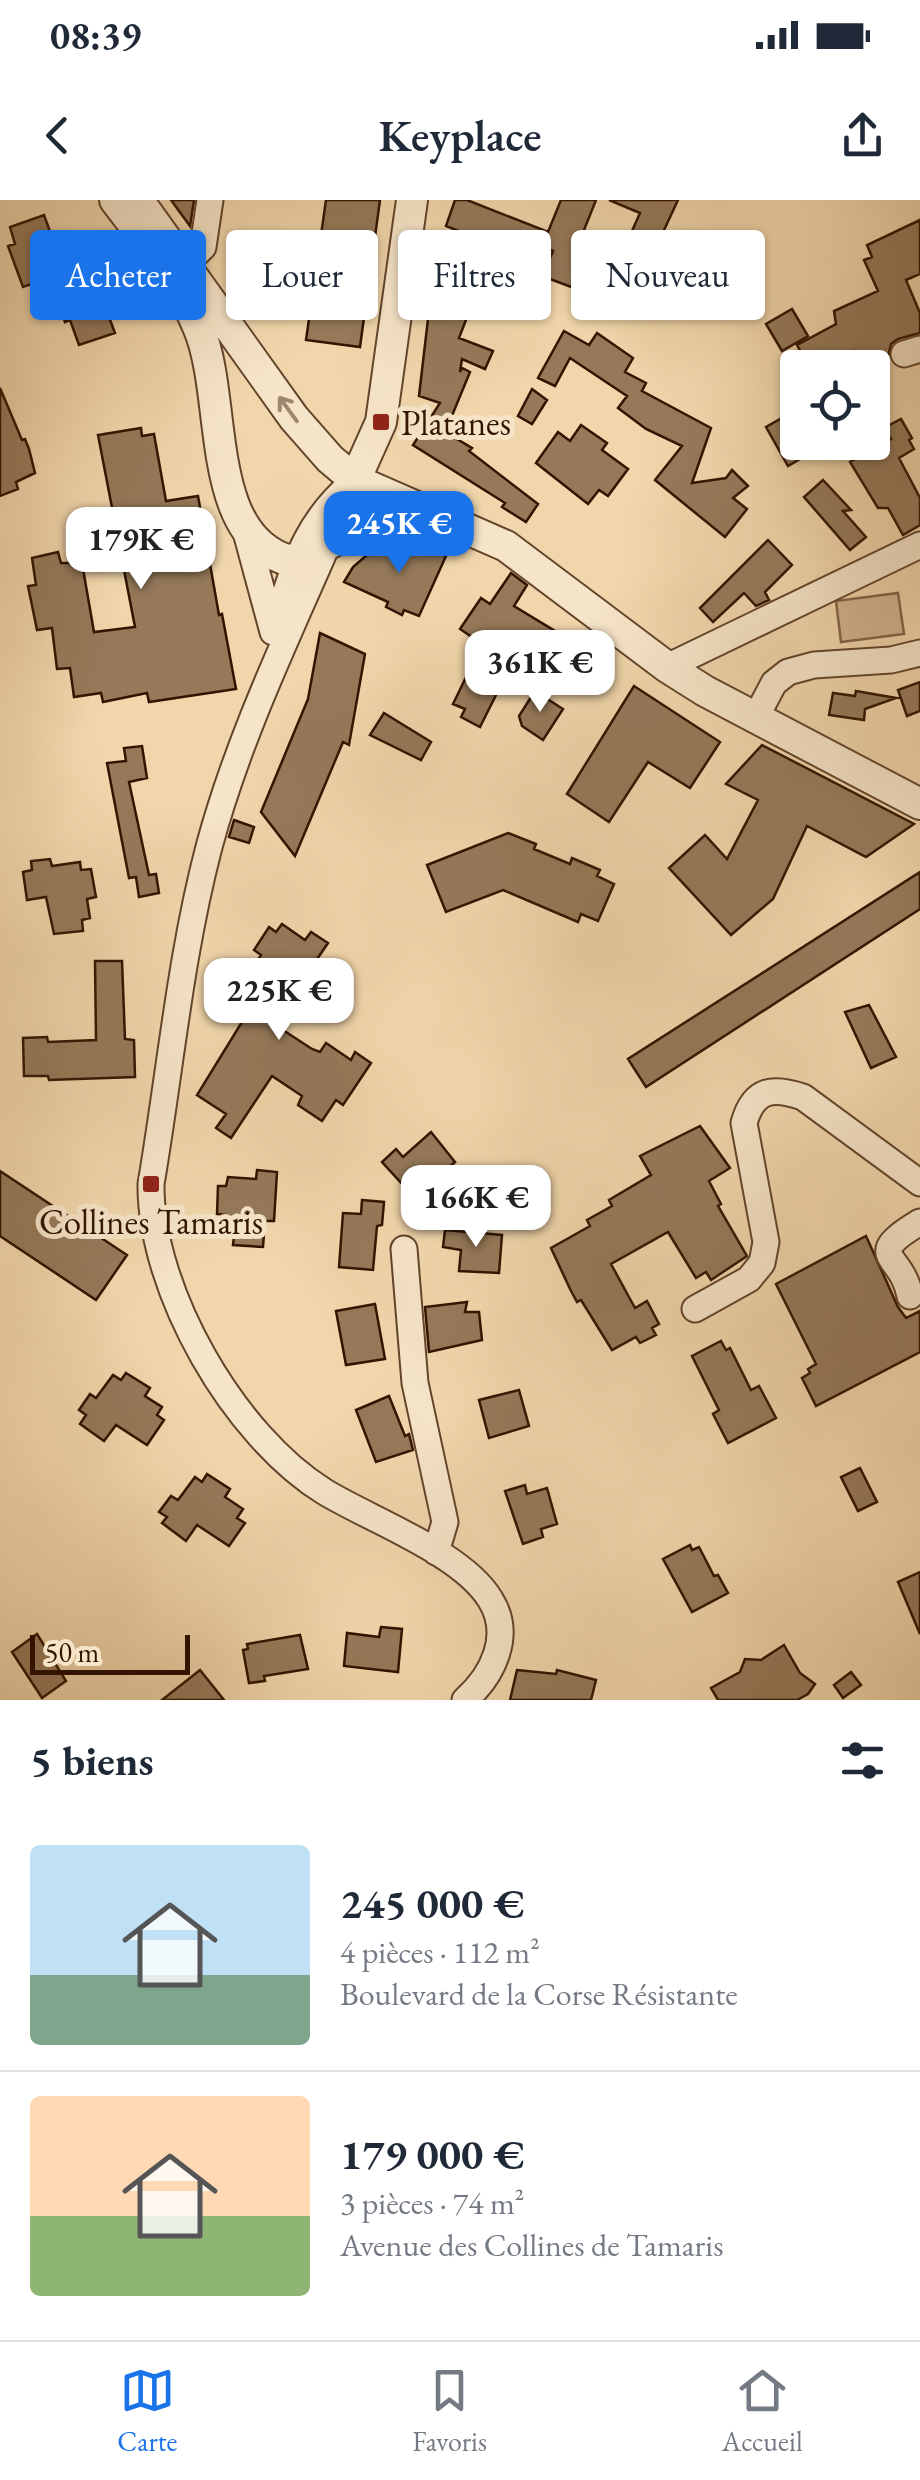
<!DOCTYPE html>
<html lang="fr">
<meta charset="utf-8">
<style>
:root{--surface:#fff;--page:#f2f2f3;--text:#1f2937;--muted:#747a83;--line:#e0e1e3;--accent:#1a73e8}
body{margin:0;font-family:"EB Garamond",serif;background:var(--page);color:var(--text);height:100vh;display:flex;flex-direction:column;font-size:38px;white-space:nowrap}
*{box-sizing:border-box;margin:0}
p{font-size:32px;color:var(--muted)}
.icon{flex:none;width:55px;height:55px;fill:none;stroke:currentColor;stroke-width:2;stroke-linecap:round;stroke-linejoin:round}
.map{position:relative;height:1500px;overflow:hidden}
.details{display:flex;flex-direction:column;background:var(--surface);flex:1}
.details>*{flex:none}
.top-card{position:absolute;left:30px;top:30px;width:860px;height:90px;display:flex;gap:20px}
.controls{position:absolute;left:780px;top:150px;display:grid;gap:20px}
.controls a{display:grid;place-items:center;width:110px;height:110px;border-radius:10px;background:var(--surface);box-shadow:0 2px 8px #0004;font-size:50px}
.scale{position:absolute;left:30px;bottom:25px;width:160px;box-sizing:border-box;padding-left:10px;border:5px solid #321400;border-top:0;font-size:28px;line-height:35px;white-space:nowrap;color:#321400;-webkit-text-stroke:8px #f6e4c8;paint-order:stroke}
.price{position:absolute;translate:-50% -85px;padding:0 22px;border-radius:20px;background:#fff;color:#222;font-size:32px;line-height:65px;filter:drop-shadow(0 2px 5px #0008)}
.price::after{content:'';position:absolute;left:50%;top:60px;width:30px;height:22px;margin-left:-15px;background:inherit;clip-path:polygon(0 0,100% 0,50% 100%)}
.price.current{background:var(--accent);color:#fff}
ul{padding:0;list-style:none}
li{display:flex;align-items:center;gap:30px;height:250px;padding:0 30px}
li+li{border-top:2px solid var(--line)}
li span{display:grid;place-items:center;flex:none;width:280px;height:200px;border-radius:10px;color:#555}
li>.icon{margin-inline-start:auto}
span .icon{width:120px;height:120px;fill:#fffc;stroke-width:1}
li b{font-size:42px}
h2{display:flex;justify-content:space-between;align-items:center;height:120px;padding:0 30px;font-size:42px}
.chip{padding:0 35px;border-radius:10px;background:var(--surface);box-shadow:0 2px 8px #0004;font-size:35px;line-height:90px}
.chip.current{background:var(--accent);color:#fff}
.status{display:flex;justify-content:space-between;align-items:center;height:70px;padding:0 50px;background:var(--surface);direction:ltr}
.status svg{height:28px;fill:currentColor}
header{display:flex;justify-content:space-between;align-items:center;height:130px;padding:0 30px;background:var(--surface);font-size:45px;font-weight:600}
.tabs{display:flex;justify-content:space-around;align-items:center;height:140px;border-top:2px solid var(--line);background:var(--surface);font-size:28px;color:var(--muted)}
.tabs a{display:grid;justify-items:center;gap:5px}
.tabs .current{color:var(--accent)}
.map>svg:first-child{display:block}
.green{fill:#d1b58e;stroke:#826447;stroke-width:2.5}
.water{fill:#b09471;stroke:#7e6144;stroke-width:2.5}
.building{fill:#957959;stroke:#321400;stroke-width:2.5}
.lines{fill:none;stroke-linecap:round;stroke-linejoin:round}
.minor-casing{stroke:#62442b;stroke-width:29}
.tertiary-casing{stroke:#62442b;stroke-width:34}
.minor{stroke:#f6e4c8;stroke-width:25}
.tertiary{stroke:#f6e4c8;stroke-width:30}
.oneway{stroke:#9e866e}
.poi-dot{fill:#8f2418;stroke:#f6e4c8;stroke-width:4}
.labels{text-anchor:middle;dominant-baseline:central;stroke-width:10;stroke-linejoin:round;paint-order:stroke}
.poi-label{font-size:35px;fill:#321400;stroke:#f6e4c8;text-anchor:start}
</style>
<div class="status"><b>08:39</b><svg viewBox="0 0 49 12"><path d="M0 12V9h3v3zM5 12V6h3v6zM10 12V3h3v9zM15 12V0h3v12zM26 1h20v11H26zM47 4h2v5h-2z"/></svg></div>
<header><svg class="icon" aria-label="back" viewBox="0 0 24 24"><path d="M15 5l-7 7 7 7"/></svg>Keyplace<svg class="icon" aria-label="share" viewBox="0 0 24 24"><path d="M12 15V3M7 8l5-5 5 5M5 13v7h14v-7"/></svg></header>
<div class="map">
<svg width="920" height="1500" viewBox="0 0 920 1500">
<rect width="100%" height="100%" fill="#f1d6ab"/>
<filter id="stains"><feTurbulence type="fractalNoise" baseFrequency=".002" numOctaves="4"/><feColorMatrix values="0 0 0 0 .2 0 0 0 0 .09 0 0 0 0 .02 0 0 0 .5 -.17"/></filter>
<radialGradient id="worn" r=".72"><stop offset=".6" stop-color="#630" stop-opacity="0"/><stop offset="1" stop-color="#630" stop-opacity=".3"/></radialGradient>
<path class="green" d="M898 393 904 434 841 442 836 401Z"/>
<path class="water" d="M723 67 736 72 726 101 712 96Z"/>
<path class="building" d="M171 0H194L190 26Z
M326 0H380L360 147 306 140Z
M455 0H467L548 32 561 0H596L578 45 608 58 615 42 625 47 640 13 609 0H678L645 71 658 77 653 89 664 94 657 113 576 77 571 87 542 76 553 51 503 32 502 36 494 32 461 109 469 112 459 138 493 151 485 169 462 159 460 172 462 168 470 172 451 218 459 223 452 236 472 248 469 251 538 304 526 322 502 307 505 303 413 245 440 203 419 196 428 119 418 114 426 95 436 100 464 33 446 26Z
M44 15 53 40 57 39 74 84 100 75 115 114 109 117 115 133 79 145 70 120 65 122 49 78 23 87 8 46 15 44 10 27Z
M920 20V74L906 80 920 113V133L898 139 891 144 888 157 865 168 855 151 826 168 817 159 808 165 797 145 836 124 834 111 878 91 864 60 872 57 867 45Z
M792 109 808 136 782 151 766 124Z
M564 131 589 145 597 133 633 158 625 172 646 183 642 191 711 228 692 283 726 278 732 270 748 286 733 298 747 309 725 337 655 280 682 246 646 229 618 208 627 196 570 158 555 186 538 178Z
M0 188 22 240 25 239 29 249 35 273 16 282 18 289 0 296Z
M532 189 547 200 532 224 518 216Z
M798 209V242H829L788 266 766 227Z
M901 219 912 238 909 240 914 249 899 258 920 298V325L903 335 888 308H878L850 262 891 239 884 228Z
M581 225 607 243 602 250 628 269 608 296 599 290 588 304 536 263 558 232 570 241Z
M141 228 142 236 154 234 166 301 198 296 219 415 222 414 236 489 149 502 147 493 103 502 101 493 74 497 70 468 57 469 52 428 37 430 28 386 36 385 32 358 58 352 61 363H82L94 432 135 427 98 235Z
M823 280 851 310 843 311 866 337 850 350 804 297Z
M768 340 792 365 765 392 769 400 756 406 744 393 713 422 700 408Z
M399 343 422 346 446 356 419 416 404 410 402 415 386 407 388 402 344 382 353 367 368 354Z
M511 373 527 385 514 406 555 431 541 455 533 451 532 454 520 447 480 527 461 517 465 509 453 504 482 444 460 429 481 398 490 404Z
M320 433 365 454 349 545 343 542 295 656 261 612 308 499Z
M920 482V511L907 516 898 490Z
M634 486 720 542 690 588 648 562 609 622 567 594Z
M535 491 563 509 543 540 522 526 519 516Z
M856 491 896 498 865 509 864 520 829 515 833 493 855 496Z
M384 513 431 542 421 560 370 535Z
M762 545 914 624 866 657 807 626 773 699 731 735 669 668 705 635 727 659 758 600 726 584Z
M142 546 147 578 129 582 149 675 156 674 159 693 139 697 136 677 129 678 107 563 126 561 124 548Z
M234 620 254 627 249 643 229 637Z
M508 633 536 644 534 649 570 664 572 658 600 670 597 676 614 684 598 721 581 714 578 722 503 690 446 712 427 665Z
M50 659 52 666 80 662 81 670 91 669 96 697 87 699 90 718 82 720 83 731 54 734 46 697 27 700 23 672 32 670 31 661Z
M920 672V709L646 887 628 859Z
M282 724 305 740 311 732 328 743 300 784 293 780 266 819 312 849 320 852 326 843 351 860 355 852 371 863 343 905 336 900 322 921 298 905 302 896 272 876 231 938 216 928 226 914 197 895 261 791 252 785 256 776 251 771 261 755 254 750 269 727 276 732Z
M95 761H122L125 839 134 840 135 877 49 880 48 876H24L23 838 47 837 48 842 96 840Z
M869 805 896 857 871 868 845 812Z
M700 926 730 968 709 981 721 1004 718 1006 747 1056 711 1080 706 1072 696 1078 668 1032 611 1064 635 1108 647 1101 659 1124 652 1128 656 1135 640 1143 636 1137 612 1150 581 1100 577 1102 570 1089 551 1048 590 1026 587 1020 612 1006 609 1000 651 975 640 956Z
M431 932 455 962 414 997 382 962 396 949 403 957Z
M257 970 277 972 274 1021H265L263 1047 233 1045 234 1036 225 1034 226 1015 217 1014 218 986H226L228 977 256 979Z
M0 971 127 1055 96 1100 0 1036Z
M362 1000 384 1002 382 1025 377 1026 373 1070 339 1067 343 1013 361 1014Z
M445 1030 502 1035 499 1073 459 1071 461 1050 443 1047Z
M866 1036 898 1107 906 1118 920 1111V1152L816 1206 802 1178 810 1173 808 1169 816 1164 776 1084Z
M467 1102 465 1112H479L482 1140 429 1152 425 1107Z
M375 1104 385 1159 346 1165 336 1111Z
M721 1141 726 1150 730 1148 751 1190 759 1186 776 1218 728 1243 713 1214 719 1210 692 1156Z
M126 1173 150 1188 145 1196 162 1207 157 1215 164 1220 147 1245 116 1225 104 1241 80 1224 86 1215 79 1210 90 1194 96 1198 113 1175 121 1180Z
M519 1190 529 1226 489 1238 479 1200Z
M389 1196 405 1236 409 1234 413 1250 376 1262 356 1210Z
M860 1268 877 1302 858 1311 841 1277Z
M207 1274 230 1289 225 1297 243 1309 237 1318 245 1323 229 1346 197 1325 186 1341 162 1323 167 1317 159 1312 171 1296 178 1300 195 1277 202 1282Z
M525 1285 527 1294 547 1288 557 1324 541 1329 543 1337 523 1344 505 1291Z
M690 1345 692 1350 699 1347 714 1376 718 1375 728 1393 692 1412 663 1359Z
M920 1372V1434L898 1382Z
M381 1427 402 1429 398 1472 344 1466 347 1433 379 1437Z
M37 1434 66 1481 42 1498 12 1452Z
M300 1435 308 1469 264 1476 265 1481 249 1483 243 1450 248 1449 247 1444Z
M784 1445 800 1473 815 1484 808 1494 797 1500H718L711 1488 740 1472 745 1459 761 1460Z
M200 1470 224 1500H162Z
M517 1470 556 1474 557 1470 596 1480 591 1500H510Z
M851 1472 861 1485 843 1498 834 1485Z"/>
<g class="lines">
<g class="minor-casing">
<path id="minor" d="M186 64 203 47 210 0
M904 154 920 149
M355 280C305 402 243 520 209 647 180 757 170 873 151 984 150 1090 234 1236 325 1292 371 1320 462 1353 490 1399 513 1435 493 1475 465 1500
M246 332 273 432
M276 422C295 365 304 325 351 284
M667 467 920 345
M755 519 774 483 788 472 814 465 891 460 920 453
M404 1049 415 1183 445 1322 436 1352
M910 1096C902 1052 861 1058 920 1022
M695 1109 749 1079 762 1063 766 1042 744 923C754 888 773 887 803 897L920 983"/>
</g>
<g class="tertiary-casing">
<path id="tertiary" d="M115 0C146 41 180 81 199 129 228 199 203 336 290 361L379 321 429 317
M138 0 294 218 330 259 355 280 506 346 667 467 705 491 920 604
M355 280 381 222 412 0"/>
</g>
<use href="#minor" class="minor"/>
<use href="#tertiary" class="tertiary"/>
</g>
<defs><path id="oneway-shaft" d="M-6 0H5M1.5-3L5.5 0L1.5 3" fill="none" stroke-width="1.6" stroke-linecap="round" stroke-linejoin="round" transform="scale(2.5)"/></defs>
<use class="oneway" href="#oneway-shaft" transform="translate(288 209) rotate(-126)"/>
<g class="poi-dot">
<rect x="371" y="212" width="20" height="20" rx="5"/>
<rect x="141" y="974" width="20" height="20" rx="5"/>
</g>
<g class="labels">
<g class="poi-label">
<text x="401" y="222">Platanes</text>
<text x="151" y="1021" text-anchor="middle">Collines Tamaris</text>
</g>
</g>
<rect width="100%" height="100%" filter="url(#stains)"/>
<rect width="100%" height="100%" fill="url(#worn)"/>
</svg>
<div class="controls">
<a><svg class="icon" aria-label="locate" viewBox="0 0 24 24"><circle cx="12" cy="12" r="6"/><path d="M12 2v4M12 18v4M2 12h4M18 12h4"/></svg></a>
</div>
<div class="scale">50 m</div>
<b class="price current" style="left:399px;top:376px">245K €</b>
<b class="price" style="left:141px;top:392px">179K €</b>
<b class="price" style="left:540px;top:515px">361K €</b>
<b class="price" style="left:279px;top:843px">225K €</b>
<b class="price" style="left:476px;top:1050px">166K €</b>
<div class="top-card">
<a class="chip current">Acheter</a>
<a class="chip">Louer</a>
<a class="chip">Filtres</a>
<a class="chip">Nouveau</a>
</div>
</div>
<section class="details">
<h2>5 biens<svg class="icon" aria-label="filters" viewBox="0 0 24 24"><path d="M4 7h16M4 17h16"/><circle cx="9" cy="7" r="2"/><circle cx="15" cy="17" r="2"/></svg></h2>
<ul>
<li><span style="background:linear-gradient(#bfe0f5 65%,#7fa58c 0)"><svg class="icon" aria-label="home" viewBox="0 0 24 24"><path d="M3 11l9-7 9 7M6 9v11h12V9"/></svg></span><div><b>245 000 €</b><p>4 pièces · 112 m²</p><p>Boulevard de la Corse Résistante</p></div></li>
<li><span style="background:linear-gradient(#ffd9b3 60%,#8fb573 0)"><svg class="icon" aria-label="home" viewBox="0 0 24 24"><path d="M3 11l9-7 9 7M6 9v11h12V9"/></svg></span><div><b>179 000 €</b><p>3 pièces · 74 m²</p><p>Avenue des Collines de Tamaris</p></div></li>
</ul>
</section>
<nav class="tabs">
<a class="current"><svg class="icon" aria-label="map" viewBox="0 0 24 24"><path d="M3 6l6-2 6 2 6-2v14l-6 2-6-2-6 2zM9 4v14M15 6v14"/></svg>Carte</a>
<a><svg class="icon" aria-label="saved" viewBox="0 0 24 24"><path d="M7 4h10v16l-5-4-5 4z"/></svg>Favoris</a>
<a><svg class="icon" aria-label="home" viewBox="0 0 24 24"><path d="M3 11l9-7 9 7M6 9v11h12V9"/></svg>Accueil</a>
</nav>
